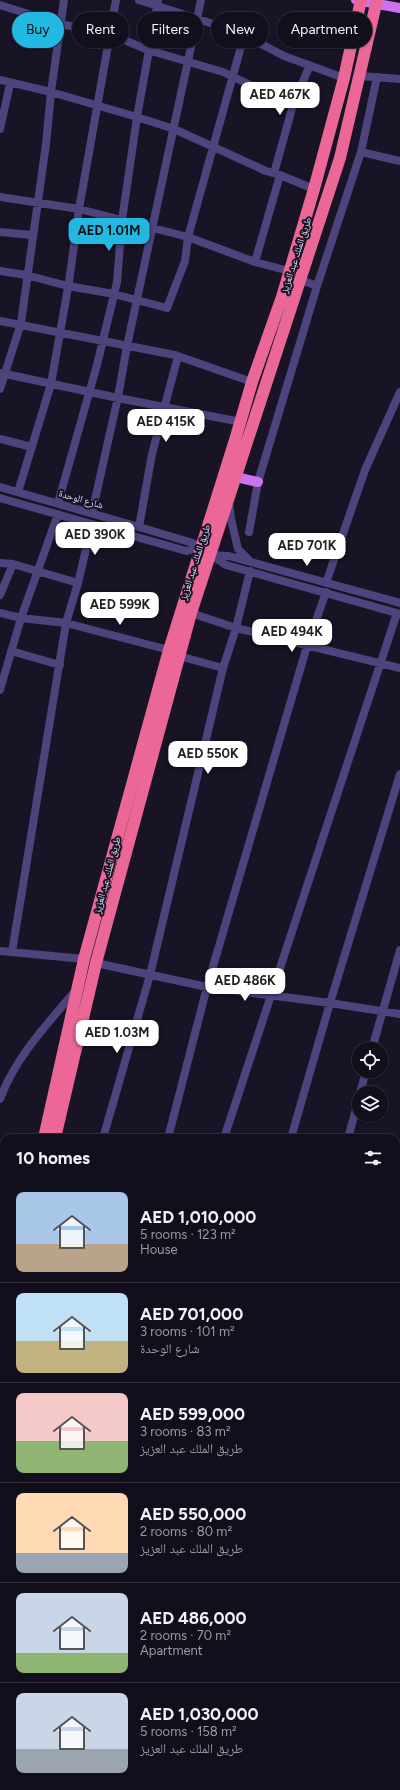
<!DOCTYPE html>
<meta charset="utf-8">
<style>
:root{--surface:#120e1c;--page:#1f1c29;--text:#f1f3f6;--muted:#9c9ca3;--line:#312e3b;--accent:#21b8e1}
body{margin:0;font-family:Figtree,"Noto Naskh Arabic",sans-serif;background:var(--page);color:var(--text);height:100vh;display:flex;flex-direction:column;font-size:15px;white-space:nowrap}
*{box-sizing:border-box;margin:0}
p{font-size:13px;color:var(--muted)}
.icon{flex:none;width:22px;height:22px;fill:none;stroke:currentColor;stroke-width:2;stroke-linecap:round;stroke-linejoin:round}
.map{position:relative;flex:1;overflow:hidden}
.panel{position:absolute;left:0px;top:1134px;width:400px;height:656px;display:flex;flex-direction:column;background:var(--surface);border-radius:12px 12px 0 0;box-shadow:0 1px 3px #0004,0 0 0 1px var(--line)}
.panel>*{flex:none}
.hud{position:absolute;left:12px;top:12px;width:376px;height:36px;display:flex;gap:8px}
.controls{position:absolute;left:352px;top:1042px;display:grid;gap:8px}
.controls a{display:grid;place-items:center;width:36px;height:36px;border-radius:50%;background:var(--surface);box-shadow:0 1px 3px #0004,0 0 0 1px var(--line);font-size:20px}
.price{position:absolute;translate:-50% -34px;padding:0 9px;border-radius:8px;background:#fff;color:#222;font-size:13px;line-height:26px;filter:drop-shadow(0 1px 2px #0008)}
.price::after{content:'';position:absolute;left:50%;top:24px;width:12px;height:9px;margin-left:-6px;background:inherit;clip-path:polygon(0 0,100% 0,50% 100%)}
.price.active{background:var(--accent);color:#111}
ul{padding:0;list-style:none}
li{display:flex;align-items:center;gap:12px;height:100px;padding:0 16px}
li+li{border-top:1px solid var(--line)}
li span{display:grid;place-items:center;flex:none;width:112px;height:80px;border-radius:8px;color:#555}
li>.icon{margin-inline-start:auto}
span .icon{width:48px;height:48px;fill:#fffc;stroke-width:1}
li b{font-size:17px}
h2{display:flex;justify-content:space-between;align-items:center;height:48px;padding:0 16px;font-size:17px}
.pill{padding:0 14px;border-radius:18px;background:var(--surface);box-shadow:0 1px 3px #0004,0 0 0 1px var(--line);font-size:14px;line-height:36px}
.pill.active{background:var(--accent);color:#111}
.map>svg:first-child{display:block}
.green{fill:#172d2f}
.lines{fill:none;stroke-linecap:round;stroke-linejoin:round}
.minor{stroke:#4d447e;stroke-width:8}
.major{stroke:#cc72ec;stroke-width:10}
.highway{stroke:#ea6797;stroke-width:12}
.labels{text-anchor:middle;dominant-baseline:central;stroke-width:4;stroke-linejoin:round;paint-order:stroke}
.street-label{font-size:10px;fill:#e3dcfa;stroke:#181325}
</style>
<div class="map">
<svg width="400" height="1790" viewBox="0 0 400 1790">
<rect width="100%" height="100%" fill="#181325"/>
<path class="green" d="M4 1718V1786H48L46 1790H0V1724Z"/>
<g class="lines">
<path class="minor" d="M139 0 238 32 284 56 344 78
M0 5 60 24 110 34 148 50 223 72 293 105
M360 76 400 79
M0 80 51 92 137 117 174 129 266 171 280 175 314 189
M0 129 10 84
M361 152 400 161
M274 173 293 105 309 67
M0 197 79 209 188 237 255 262 289 271
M0 232 32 235
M255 262 280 175
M0 271 26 275 68 286 114 294 167 308 185 261 188 237 244 36
M301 280 317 286
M0 321 175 355 252 382
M1 373 118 398 241 422
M0 389 21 323 46 144 51 92 64 0
M0 439 32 447
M0 487 139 527 193 543 201 548
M18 492 51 384 69 282 79 209 116 0
M0 498 186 551 201 548
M229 502 231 519 238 549 250 561
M58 503 97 365 117 282 122 220 137 117 158 0
M92 513 118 397 127 346 201 0
M139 527 152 454 178 356
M249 532 258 482 317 286 361 152 377 77
M211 555 226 565 400 614
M211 555 229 556 400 603
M0 563 13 564 78 583
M326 583 365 470 400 392
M0 595 13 564
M0 613 21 618 66 623 169 650
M191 613 236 628 400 668
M11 651 60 665
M179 656 223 668
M0 690 21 618 58 514
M0 951 84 959
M12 952 66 623 78 583 92 524
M96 963 207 987 330 1003 400 1014
M372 1049 400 950
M360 1093 366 1071
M0 1099C15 1058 48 1023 76 990
M103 1138 150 975 223 668 236 628 250 571
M168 1138 207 987 307 646 326 592
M224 1138 397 613
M291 1138 330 1003 400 774
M348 1138 359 1098
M396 1163 400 1148
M396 1326 400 1314
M0 1365H4
M396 1368 400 1355
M0 1653 4 1654
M51 1790 54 1786
M112 1790 114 1786
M252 1790 253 1786
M261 1790 263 1786"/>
<path class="major" d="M356 0 400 8
M236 477 258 482
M0 1212H4
M0 1224 4 1225
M396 1235 400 1236
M396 1245 400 1246
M0 1592 4 1595
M0 1604 4 1607
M137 1786 140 1790
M151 1786 154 1790"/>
<path class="highway" d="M44 1138 84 959 169 650 235 440 252 382 282 297 314 189 344 78 361 0
M55 1138 96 963 191 613 340 158 377 0
M0 1471 4 1443
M0 1529 4 1511"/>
</g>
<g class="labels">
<g class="street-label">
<text transform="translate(296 255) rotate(-72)">طريق الملك عبد العزيز</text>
<text transform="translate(81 499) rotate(16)">شارع الوحدة</text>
<text transform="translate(195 562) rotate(-72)">طريق الملك عبد العزيز</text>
<text transform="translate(107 875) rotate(-75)">طريق الملك عبد العزيز</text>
</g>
</g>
</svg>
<div class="controls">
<a><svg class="icon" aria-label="locate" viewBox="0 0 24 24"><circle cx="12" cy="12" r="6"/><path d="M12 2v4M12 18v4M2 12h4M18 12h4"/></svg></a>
<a><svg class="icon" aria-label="layers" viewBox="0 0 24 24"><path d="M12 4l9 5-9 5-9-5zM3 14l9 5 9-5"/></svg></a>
</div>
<b class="price" style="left:280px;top:116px">AED 467K</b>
<b class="price active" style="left:109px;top:252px">AED 1.01M</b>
<b class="price" style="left:166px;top:443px">AED 415K</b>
<b class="price" style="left:95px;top:556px">AED 390K</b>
<b class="price" style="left:307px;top:567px">AED 701K</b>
<b class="price" style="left:120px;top:626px">AED 599K</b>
<b class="price" style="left:292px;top:653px">AED 494K</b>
<b class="price" style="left:208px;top:775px">AED 550K</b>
<b class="price" style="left:245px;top:1002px">AED 486K</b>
<b class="price" style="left:117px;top:1054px">AED 1.03M</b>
<div class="hud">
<a class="pill active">Buy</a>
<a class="pill">Rent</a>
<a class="pill">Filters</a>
<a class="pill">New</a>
<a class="pill">Apartment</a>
</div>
<section class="panel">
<h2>10 homes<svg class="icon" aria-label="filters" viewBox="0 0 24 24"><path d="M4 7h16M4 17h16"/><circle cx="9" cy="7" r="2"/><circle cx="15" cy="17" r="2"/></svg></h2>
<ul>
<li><span style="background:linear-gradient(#a9c7e8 65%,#b9a48a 0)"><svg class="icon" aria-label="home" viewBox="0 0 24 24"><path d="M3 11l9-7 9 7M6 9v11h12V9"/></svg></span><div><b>AED 1,010,000</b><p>5 rooms · 123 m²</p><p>House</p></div></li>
<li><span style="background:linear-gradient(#bfe0f5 60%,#c2b280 0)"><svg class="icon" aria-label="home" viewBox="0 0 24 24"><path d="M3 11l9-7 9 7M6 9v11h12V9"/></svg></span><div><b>AED 701,000</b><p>3 rooms · 101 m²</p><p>شارع الوحدة</p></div></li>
<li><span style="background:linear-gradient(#f6c9c9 60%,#8fb573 0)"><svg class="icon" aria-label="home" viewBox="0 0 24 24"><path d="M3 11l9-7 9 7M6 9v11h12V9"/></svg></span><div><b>AED 599,000</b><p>3 rooms · 83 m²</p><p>طريق الملك عبد العزيز</p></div></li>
<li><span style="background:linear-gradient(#ffd9b3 75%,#9aa5b1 0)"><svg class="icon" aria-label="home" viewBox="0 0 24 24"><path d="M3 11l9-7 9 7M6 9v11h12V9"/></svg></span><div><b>AED 550,000</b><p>2 rooms · 80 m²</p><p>طريق الملك عبد العزيز</p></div></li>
<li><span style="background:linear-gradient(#c9d6e8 75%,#8fb573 0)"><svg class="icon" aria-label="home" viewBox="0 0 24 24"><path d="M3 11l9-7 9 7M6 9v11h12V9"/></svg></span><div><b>AED 486,000</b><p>2 rooms · 70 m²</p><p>Apartment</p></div></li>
<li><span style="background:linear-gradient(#c9d6e8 70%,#9aa5b1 0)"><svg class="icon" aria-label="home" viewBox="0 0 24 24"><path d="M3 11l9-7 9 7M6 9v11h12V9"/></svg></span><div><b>AED 1,030,000</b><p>5 rooms · 158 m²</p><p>طريق الملك عبد العزيز</p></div></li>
</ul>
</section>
</div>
